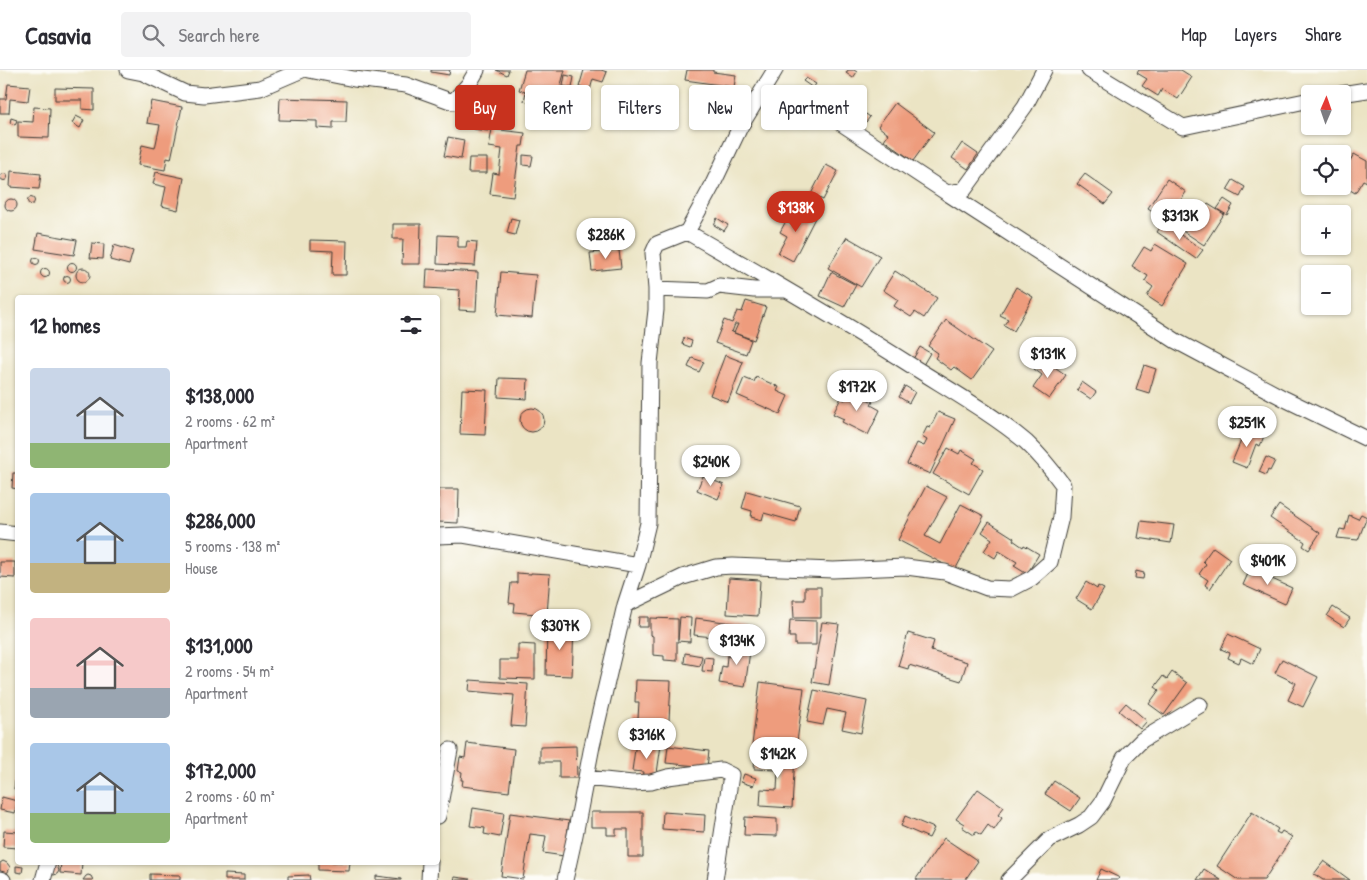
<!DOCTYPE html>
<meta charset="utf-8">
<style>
:root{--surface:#fff;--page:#f2f2f3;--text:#2b2b33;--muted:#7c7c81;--line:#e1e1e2;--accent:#c8321e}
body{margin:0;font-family:"Patrick Hand",sans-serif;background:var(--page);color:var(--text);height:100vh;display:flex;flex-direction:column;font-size:19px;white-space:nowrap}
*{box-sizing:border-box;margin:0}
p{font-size:16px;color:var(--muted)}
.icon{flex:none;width:28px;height:28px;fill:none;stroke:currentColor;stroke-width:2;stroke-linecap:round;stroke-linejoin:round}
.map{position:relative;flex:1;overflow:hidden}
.sheet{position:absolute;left:15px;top:225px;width:425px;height:570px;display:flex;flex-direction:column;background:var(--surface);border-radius:5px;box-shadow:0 1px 4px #0004}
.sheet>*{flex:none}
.guide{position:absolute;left:455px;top:15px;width:475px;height:45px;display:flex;gap:10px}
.needle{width:32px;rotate:2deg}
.fabs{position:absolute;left:1301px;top:15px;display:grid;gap:10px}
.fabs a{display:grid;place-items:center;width:50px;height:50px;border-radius:5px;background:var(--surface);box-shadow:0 1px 4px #0004;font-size:25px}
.price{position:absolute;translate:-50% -42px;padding:0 11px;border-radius:18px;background:#fff;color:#222;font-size:16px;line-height:32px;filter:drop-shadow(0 1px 2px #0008)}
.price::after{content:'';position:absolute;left:50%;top:30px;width:15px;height:11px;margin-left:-8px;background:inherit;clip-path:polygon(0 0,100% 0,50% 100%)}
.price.selected{background:var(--accent);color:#fff}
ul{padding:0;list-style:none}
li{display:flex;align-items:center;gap:15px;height:125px;padding:0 15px}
li span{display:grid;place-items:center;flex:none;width:140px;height:100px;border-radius:5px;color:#555}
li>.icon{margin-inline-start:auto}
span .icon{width:60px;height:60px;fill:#fffc;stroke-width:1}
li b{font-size:21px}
h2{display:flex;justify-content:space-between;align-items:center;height:60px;padding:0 15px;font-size:21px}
.pill{padding:0 18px;border-radius:5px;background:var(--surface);box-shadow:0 1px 4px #0004;font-size:18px;line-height:45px}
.pill.selected{background:var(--accent);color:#fff}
header{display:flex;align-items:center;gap:30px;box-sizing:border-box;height:70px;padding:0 25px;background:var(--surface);border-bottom:1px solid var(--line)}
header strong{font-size:24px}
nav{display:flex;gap:28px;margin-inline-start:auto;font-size:18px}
.search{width:350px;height:45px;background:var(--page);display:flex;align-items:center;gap:12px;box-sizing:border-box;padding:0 18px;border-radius:5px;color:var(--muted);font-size:19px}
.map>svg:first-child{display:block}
.building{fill:#ee9c7d}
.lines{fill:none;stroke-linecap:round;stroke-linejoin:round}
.street-casing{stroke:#3b3a35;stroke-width:17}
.street{stroke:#fff;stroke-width:15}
</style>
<header>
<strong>Casavia</strong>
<div class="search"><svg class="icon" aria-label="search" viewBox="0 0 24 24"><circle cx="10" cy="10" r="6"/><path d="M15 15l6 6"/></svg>Search here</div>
<nav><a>Map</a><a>Layers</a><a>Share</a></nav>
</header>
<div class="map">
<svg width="1367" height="810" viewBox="0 0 1367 810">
<rect width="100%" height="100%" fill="#fdfcf7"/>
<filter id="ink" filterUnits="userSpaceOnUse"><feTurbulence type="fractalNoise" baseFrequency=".02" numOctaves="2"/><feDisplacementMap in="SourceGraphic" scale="10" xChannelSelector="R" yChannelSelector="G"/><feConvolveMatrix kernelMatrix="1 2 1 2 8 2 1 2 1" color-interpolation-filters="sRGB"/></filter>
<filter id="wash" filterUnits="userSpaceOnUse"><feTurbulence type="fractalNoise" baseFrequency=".0096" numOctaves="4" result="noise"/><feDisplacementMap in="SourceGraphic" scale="20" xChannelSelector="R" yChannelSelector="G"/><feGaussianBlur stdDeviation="1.12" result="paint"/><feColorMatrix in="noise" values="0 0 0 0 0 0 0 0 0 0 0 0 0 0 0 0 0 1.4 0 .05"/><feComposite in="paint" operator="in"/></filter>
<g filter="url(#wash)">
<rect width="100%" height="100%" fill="#ebe4c4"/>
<g id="blocks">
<path class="building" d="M431 0H450L449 5 431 2Z
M496 0H509L507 5Z
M525 0H565L554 40 524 31 526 22 519 20Z
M584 0H601L607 2 603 12 593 9 590 20 579 17Z
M687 0H713V2L736 5 734 17 685 10Z
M848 0H854L857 2 853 8 846 3Z
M1139 0H1181L1192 7 1178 29 1162 19 1158 26 1142 16 1147 9 1137 3Z
M565 5 574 7 572 18 563 16Z
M806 8 816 14 813 18 803 11Z
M8 14 30 16 28 31 10 29 9 43H0V29H6Z
M55 18 94 19V40L82 39V30H55Z
M280 28 347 30 346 52H333V59L317 58V51L279 50Z
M151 31 182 37 171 89 167 88 165 100 138 95 142 75 155 78 160 55 147 53Z
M895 33 934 62 913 91 884 70 888 64 878 56Z
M34 37 50 38 49 68 18 67V51L33 52Z
M473 37 480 42 473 52 466 47Z
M866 44 870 47 866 52 862 49Z
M76 46 84 50 80 58 72 53Z
M11 48 17 50 15 55 10 53Z
M474 50 490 52 489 61 473 59Z
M492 59 525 63 523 76H520L513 127 490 124 493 103 499 104 502 79 489 77Z
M448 67 464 70 461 89 444 86Z
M962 73 978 84 968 99 952 88Z
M1354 84 1367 91V112L1363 110 1355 123 1342 115V104Z
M523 85 533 86 531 96 523 95Z
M469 88H487V103H468Z
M826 95 838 101 823 130 811 124Z
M11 101 41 104 39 119 10 117Z
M156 102 184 108 178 140 162 136 166 117 153 114Z
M0.5 107a3.5 3.5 0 1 1 7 0a3.5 3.5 0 1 1-7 0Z
M1085 104 1113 124 1105 134 1077 114Z
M1167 109 1186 122 1177 136 1198 150 1208 134 1224 144 1204 175 1148 138Z
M1233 110 1245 117 1240 127 1227 120Z
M27.5 131a3.5 3.5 0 1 1 7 0a3.5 3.5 0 1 1-7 0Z
M5 135a6 6 0 1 1 12 0a6 6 0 1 1-12 0Z
M1224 129 1233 135 1227 145 1217 139Z
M802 137 817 144 793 191 778 183 787 166 780 162 786 151 792 155Z
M511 148 519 150 515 165 507 163Z
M717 148 728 155 724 161 714 155Z
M1163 153 1203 180 1196 189 1157 162Z
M393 154H421L420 194H402L403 169H393Z
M38 163 77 170 74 185 35 179Z
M438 165 458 166V177H466L467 171 477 172 475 196 437 194Z
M847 167 880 186 861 217 828 198Z
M310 170 347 171 346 205H332L333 181 310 180Z
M92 173 104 174 103 189 90 188Z
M1155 174 1188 194 1162 236 1147 226 1153 217 1145 211 1148 206 1132 196 1144 177 1151 181Z
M114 175 133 181 129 195 110 190Z
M619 180 621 198 592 201 590 183Z
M32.5 191a3.5 3.5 0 1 1 7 0a3.5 3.5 0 1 1-7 0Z
M67.5 197a4.5 4.5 0 1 1 9 0a4.5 4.5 0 1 1-9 0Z
M76 205a7 7 0 1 1 14 0a7 7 0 1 1-14 0Z
M40.5 203a4.5 4.5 0 1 1 9 0a4.5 4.5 0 1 1-9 0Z
M427 199 478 202 476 241 459 240 460 220 426 218Z
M895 201 937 228 924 248 915 242 911 247 894 236 898 230 883 220Z
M501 202 536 205 532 248 497 245Z
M831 202 856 215 844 237 820 226Z
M63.5 209a3.5 3.5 0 1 1 7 0a3.5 3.5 0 1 1-7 0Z
M1016 217 1033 227 1014 261 1004 255 1008 249 1000 245Z
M746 231 766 237 754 270 734 263 738 254H735L732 262 730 261 751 270 746 284 715 273 724 250 732 253 737 241 742 242Z
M946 250 992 282 972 310 954 297 951 300 935 288 938 283 928 276Z
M684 268 692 271 690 277 682 274Z
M920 277 930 283 923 295 913 289Z
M725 285 743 292 728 332 710 325Z
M692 288 704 292 699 302 688 297Z
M1042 288 1066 305 1049 329 1033 318 1042 305 1034 299Z
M1144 295 1156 299 1149 323 1136 319Z
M756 307 779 317 777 321 788 326 780 344 737 325 744 308 754 312Z
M499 308 528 309 527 329 498 327Z
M1082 312 1096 322 1091 329 1077 320Z
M905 316 915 322 909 333 899 327Z
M462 319 487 320 485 365 460 364Z
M850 321 873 332 871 335 880 340 868 365 842 352 844 349 833 344 841 328 845 330Z
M520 350a12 12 0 1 1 24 0a12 12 0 1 1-24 0Z
M938 342 955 349 930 404 907 394 917 373 924 376 927 370 922 367 927 357 930 358Z
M1246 359 1264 366 1260 376 1256 374 1247 398 1232 392Z
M948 378 959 384 961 380 976 389 973 393 983 399 969 424 933 404Z
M1266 387 1275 391 1270 401 1268 400 1266 405 1259 402Z
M13 403H18V419L12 418Z
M703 406 724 415 718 429 697 420Z
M926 416 947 427 925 466 940 474 961 434 984 446 955 500 898 470Z
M438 419H459L458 453 438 452Z
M747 421 800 436 796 452 764 443 762 450 751 447 752 441 742 438Z
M1279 435 1320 463 1309 480 1303 476 1305 472 1270 448Z
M1361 444 1367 447 1358 470 1337 468 1340 459 1345 460 1349 445 1358 449Z
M1141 451 1174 455 1171 473 1138 468Z
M989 452 1014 468 1013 470 1023 477 1024 475 1039 484 1027 504 1014 496 1017 492 999 481 995 488 984 481 992 469 982 462Z
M1213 477 1230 489 1210 519 1205 515 1208 510 1199 504 1206 494 1203 491Z
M0 492H15V508L0 507Z
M1250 499 1292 518 1285 534 1243 515Z
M1136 501 1144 503 1143 509 1135 508Z
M517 503 531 504V503L550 504 547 545 514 542 515 534 509 533 511 513H517Z
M729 508 760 510 758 546 727 544Z
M1086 512 1097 519 1098 516 1104 519 1092 539 1076 529Z
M805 517H821V548H794L793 530H805Z
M1333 537 1350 548 1344 557 1327 546Z
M639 547H648V557H638Z
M680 547 691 548 690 572 677 571V591L664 590V586L653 585V566L650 565V548L678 549V570Z
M696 548 752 556 750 573 733 571 732 578 721 576 722 568 694 565Z
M790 550 816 551V575H795V567H789Z
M822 552 839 554 829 615 812 612Z
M547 557 574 558 572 606 546 605Z
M908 563 934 571 931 581 967 592 961 611 909 595 908 599 898 596Z
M1228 564 1260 579 1253 594 1241 588 1239 593 1228 588 1230 583 1221 579Z
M734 572 751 574 745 617 719 613 722 596 726 597 727 586 732 587Z
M518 574 535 575V609L500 608V590H518Z
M685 583 702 586 700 596 684 593Z
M704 587 713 588 712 602 702 601Z
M1282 589 1318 607 1303 637 1288 630 1296 613 1275 603Z
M1172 602 1187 613 1164 645 1149 634 1159 620 1155 617 1163 606 1167 609Z
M470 610 528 614 525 657 511 656 514 625 469 621Z
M636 610 671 611 668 670 643 669V660H632L633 648H638L639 632H635Z
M760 612 804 618 796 680 752 675Z
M814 620 867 631 861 663 842 659 846 643 827 639 823 655 807 652Z
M1126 633 1147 651 1140 659 1119 641Z
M636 672 661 675 656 710 643 708 644 702 632 701Z
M467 673 514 679 509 722 462 716 463 710H461L462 702 458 701 460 687 465 688Z
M576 676 577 708H559V692H540V677Z
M668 676 709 681 707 697 666 693Z
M755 683 795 685 792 738 760 736 761 719 777 720 778 700 754 699Z
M16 704H18V720L14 719Z
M744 704 756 708 753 716 741 712Z
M1054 711 1080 728 1071 741 1045 724Z
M978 719 1004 737 998 745 1002 748 994 760 988 755 981 765 976 762 974 765 962 757 964 754 956 749Z
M2 727 17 731 15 743 0 740Z
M473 738 504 743 500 767 484 764 485 758 470 756Z
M591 742H643V787H628V759H616V765H607V757H591Z
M663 742 705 745 704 762 662 759Z
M1252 742 1278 759 1276 762 1280 764 1282 761 1292 767 1264 810H1238L1217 796Z
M510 743 569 751 564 786 543 783 546 766 530 764 523 809 501 806Z
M905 746 934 758 929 768 901 756Z
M745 747 777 749V766L744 765Z
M4 761 18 762V778L3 777Z
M944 768 978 791 965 810H918L916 809Z
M3 791 7 793 10 797 8 802 4 804 0 803V793Z
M1324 791 1350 810H1323L1314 804Z
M61 792H82L81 805 60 803Z
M318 792H350L349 801 318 800Z
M54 794 57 795 59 801 57 804 54 805 51 804Z
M16 796 23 797 22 803 16 802Z
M1101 799 1120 808 1118 810H1096Z
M1204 799 1221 810H1197Z
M150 804 180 805V810H150Z
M225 804 244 805V810H225Z
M88 805 91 806 93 810H83L86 806Z
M309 805 310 810H288V806Z
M376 806 401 809V810H376Z
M455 807 470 809V810H454Z"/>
</g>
</g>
<g filter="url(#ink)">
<use href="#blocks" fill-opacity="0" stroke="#3b3a35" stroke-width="1"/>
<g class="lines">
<g class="street-casing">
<path id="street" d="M128 0 143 3 185 23 204 25 260 18 302 0
M309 0 354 9 406 15 453 32 469 14 477 0
M1089 0 1183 57 1310 30
M1341 24 1367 20
M759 28 797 29 824 42 947 123 964 120 1025 36 1044 0
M947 123 1176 271 1285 329 1367 369
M656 219 708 221 719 216 754 220H786
M0 462 18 464
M438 466 463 465 638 495
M625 535 683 507 716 497 733 496 833 500 906 497 945 502 987 518 1011 519 1032 508 1050 492 1061 447 1063 415C1052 400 1040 385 1026 372 991 343 950 320 912 296 838 249 762 205 687 162
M586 708 632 713 651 712 668 707 721 700 731 705 715 810
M438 746 450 680
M0 809 3 810
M43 810 48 792
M429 810 430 792
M565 810 575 765 592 676 625 535 638 495 648 453 650 293 656 240V219L653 183 657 174 687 162 712 116 740 57 775 0
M1009 810 1050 769 1079 755 1091 747 1103 731 1124 688 1142 670 1200 635"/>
</g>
<use href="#street" class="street"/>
</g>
</g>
</svg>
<div class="fabs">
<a><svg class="needle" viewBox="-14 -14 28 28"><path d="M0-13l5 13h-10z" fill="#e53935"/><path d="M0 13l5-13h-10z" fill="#7c7c81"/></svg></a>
<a><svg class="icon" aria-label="locate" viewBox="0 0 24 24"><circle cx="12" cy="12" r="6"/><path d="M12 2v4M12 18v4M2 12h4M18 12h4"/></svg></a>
<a>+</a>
<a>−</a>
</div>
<b class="price selected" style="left:796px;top:163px">$138K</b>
<b class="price" style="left:1180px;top:171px">$313K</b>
<b class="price" style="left:606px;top:190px">$286K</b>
<b class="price" style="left:1048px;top:309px">$131K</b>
<b class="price" style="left:857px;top:342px">$172K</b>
<b class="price" style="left:1247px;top:378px">$251K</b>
<b class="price" style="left:711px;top:417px">$240K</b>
<b class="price" style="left:1268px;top:516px">$401K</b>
<b class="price" style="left:560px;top:581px">$307K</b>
<b class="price" style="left:737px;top:596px">$134K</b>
<b class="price" style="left:647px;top:690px">$316K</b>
<b class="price" style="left:778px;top:709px">$142K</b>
<div class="guide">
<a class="pill selected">Buy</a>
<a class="pill">Rent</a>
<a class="pill">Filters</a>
<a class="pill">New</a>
<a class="pill">Apartment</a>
</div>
<section class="sheet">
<h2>12 homes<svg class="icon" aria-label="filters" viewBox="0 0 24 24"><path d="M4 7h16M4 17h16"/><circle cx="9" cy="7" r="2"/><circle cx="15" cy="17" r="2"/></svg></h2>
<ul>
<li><span style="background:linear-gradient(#c9d6e8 75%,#8fb573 0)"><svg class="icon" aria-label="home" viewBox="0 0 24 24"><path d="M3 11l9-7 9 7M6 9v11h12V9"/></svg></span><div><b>$138,000</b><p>2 rooms · 62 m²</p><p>Apartment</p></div></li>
<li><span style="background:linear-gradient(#a9c7e8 70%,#c2b280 0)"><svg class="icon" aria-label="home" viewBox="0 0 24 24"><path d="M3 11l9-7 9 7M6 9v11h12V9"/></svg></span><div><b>$286,000</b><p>5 rooms · 138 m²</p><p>House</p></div></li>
<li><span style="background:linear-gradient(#f6c9c9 70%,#9aa5b1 0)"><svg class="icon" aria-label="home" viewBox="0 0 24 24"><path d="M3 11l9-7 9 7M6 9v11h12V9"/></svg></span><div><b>$131,000</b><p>2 rooms · 54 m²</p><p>Apartment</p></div></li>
<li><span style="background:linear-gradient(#a9c7e8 70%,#8fb573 0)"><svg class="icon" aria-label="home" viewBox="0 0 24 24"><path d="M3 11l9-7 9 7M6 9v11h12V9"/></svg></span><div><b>$172,000</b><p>2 rooms · 60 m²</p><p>Apartment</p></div></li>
</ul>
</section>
</div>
